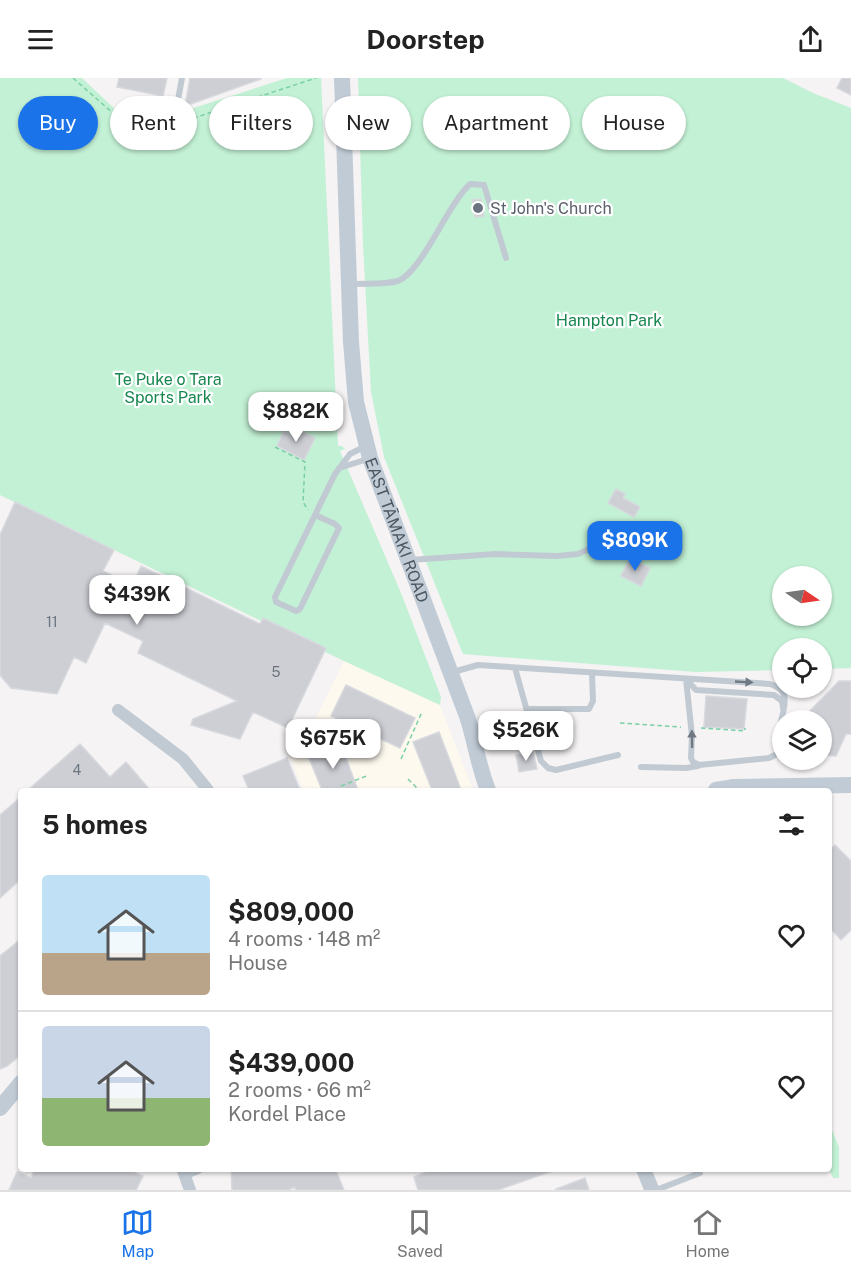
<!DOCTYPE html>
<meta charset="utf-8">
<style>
:root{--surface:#fff;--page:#f2f2f2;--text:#222;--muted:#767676;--line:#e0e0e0;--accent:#1a73e8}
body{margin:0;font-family:"Public Sans",sans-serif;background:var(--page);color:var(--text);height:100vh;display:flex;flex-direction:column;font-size:22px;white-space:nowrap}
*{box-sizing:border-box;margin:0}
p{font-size:20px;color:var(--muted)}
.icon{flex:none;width:33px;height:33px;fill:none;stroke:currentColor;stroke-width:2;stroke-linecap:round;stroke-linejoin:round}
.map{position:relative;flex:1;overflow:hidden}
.details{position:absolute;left:18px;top:710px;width:814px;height:384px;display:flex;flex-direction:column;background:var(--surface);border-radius:6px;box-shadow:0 2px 4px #0004}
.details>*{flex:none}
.guide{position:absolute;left:18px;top:18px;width:816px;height:54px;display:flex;gap:12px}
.needle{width:39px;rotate:103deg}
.buttons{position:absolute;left:772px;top:488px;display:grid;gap:12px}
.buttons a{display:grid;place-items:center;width:60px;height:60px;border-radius:50%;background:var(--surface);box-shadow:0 2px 4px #0004;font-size:30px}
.price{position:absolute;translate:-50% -51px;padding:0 14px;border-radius:12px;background:#fff;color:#222;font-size:20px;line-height:39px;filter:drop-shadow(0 2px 3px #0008)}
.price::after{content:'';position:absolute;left:50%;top:36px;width:18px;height:14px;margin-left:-9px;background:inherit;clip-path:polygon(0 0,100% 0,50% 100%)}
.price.current{background:var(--accent);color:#fff}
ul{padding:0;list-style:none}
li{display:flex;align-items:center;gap:18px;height:150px;padding:0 24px}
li+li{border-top:2px solid var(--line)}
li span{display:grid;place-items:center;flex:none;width:168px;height:120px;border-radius:6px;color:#555}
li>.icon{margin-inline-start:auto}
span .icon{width:72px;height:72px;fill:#fffc;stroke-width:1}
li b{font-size:26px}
h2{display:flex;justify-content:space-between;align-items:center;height:72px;padding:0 24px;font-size:26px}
.pill{padding:0 21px;border-radius:27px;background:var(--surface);box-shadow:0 2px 4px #0004;font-size:21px;line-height:54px}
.pill.current{background:var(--accent);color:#fff}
header{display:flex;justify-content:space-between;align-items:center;height:78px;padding:0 24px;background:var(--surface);font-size:27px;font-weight:700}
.tab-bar{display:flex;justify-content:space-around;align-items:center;height:84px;border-top:2px solid var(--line);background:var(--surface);font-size:16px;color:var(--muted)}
.tab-bar a{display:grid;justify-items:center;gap:3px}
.tab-bar .current{color:var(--accent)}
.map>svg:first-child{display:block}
.commercial{fill:#fdf9ef}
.green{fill:#c3f1d5;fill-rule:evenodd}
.building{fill:#cdcfd5;stroke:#d7d9de;stroke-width:1.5}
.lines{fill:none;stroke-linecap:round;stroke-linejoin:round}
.path{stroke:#7ad0a6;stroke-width:1.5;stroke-dasharray:4.5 3;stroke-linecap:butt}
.service{stroke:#c1cad2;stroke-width:6}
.minor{stroke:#c1cad2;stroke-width:12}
.tertiary{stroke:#c1cad2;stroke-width:15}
.secondary{stroke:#c1cbd6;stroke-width:16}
.oneway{fill:#6e7983}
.worship-dot{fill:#6b7280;stroke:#fff;stroke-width:2}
.labels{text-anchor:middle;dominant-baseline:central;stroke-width:4.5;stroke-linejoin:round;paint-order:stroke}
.number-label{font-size:14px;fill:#6b747e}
.worship-label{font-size:16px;fill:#5b616d;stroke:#fff;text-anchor:start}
.park-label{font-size:16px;fill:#17864f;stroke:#fff}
.street-label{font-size:16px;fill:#4a5661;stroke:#fff}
</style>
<header><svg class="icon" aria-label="menu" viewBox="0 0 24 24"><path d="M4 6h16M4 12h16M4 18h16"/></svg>Doorstep<svg class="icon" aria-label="share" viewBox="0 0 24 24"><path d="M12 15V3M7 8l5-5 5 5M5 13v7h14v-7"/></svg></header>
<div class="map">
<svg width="851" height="1112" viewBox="0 0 851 1112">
<rect width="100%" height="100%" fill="#f5f3f3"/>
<path class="commercial" d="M344 583 440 627 473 712H303L289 676 300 672Z"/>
<path class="green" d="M0 0H82L134 49 287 0H321L338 368H342L345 371 340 373 401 515 441 619 440 627 344 583 0 417Z
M358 0H783L813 15 851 30V590L822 591V570H783V592L696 594 463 576 384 379 371 314 363 167ZM783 498H822V537H783Z
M830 1047 839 1069V1100H833L829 1091Z"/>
<path class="building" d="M119 0H167L163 18 117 9Z
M190 0H261V1L185 28Z
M842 0H851V17L837 10Z
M481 121 484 138 475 139 472 122Z
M294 349 315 360 304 382 277 368 284 353 291 357Z
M616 411 625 416 623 420 640 429 634 439 608 425Z
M15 424 114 472 103 493 114 498 111 504 130 513 141 488 260 546 263 540 326 570 288 650 253 634 240 661 191 647 193 641 237 623 138 575 143 563 105 545 86 585 74 579 57 616 11 610 0 597V457Z
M630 480 650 490 641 508 621 498Z
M839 603H851V656H846L836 678 822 677V642H801Z
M346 607 415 640 400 670 331 638Z
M706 618 747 621 744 651 704 649Z
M439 654 454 693 461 712H432L413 664Z
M80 666 110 699 126 684 150 712H28Z
M341 667 358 712H322L309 680Z
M533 674 537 691 519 694 516 677Z
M287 680 300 712H249L243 698Z
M21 719V801L0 820V737Z
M835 767 851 783V852L841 862 830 850V772Z
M21 861V977L7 988 0 991V878Z
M35 1090H125L143 1098 136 1112H9L17 1094 31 1100Z
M231 1090H335L344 1112H296L295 1109 288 1112H232Z
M435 1090H442L443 1094 453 1090 555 1092 498 1112H418L414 1099Z
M585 1100 589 1112H556V1111Z"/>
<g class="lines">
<path class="path" d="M73 0 131 51 141 55 151 54 316 0
M275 369 305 384 303 424 308 432
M620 645 681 649
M701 650 745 653V650
M401 681 422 634
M408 701 419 712
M341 708 369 697"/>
<path class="service" d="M177 27 182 0
M351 206C365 205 384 207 398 203 422 194 447 127 470 106L484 107 506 180
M339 390 368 381
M315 437 335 446 339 450 300 531 296 533 276 524 275 519 335 396 350 376 366 368
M410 482 495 476 557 478 578 476 596 468 612 454
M515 590 541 683 548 690 556 692 618 677
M453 594 478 587 770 606C795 614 781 633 780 651 780 659 782 667 779 675L769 680 699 687 693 684 691 680 692 658 686 601
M686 601 696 612 774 617 782 623 783 630
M527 631H589L593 623 592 595
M641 689 686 690 698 688
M186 1098 199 1093
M656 1112 700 1095"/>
<path class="minor" d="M118 632 183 681 208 712
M182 1090 190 1112"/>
<path class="tertiary" d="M643 1090 652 1112"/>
<g class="secondary">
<path id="s1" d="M342 0 351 264 356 324 370 380 468 641C475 664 479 690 488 712"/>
<path d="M716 712 734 709 851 707"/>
<path d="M0 1030 21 1005"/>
</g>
</g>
<defs><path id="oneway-solid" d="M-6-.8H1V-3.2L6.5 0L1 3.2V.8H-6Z" transform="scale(1.5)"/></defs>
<g class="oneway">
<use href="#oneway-solid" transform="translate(744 604) rotate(3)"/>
<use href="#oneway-solid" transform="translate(692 661) rotate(-91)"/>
</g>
<circle class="worship-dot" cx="478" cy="130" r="6"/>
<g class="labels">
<g class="number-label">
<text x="52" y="544">11</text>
<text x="276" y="594">5</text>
<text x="77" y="692">4</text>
</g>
<g class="worship-label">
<text x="490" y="130">St John's Church</text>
</g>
<g class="park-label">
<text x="609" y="242">Hampton Park</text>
<text x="168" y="301">Te Puke o Tara<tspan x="168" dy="18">Sports Park</tspan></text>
</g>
<g class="street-label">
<text stroke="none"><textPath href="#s1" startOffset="459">EAST TĀMAKI ROAD</textPath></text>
</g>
</g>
</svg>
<div class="buttons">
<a><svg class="needle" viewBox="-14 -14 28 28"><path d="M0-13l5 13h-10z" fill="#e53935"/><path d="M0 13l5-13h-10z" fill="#767676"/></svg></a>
<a><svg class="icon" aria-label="locate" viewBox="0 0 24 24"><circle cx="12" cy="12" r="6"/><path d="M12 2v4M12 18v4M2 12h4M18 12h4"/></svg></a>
<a><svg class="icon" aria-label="layers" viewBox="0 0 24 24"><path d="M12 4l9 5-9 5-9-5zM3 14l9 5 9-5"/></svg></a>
</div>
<b class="price" style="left:296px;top:365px">$882K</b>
<b class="price current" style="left:635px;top:494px">$809K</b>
<b class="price" style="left:137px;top:548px">$439K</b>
<b class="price" style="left:526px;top:684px">$526K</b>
<b class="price" style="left:333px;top:692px">$675K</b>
<div class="guide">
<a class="pill current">Buy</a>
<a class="pill">Rent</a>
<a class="pill">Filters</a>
<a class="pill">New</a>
<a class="pill">Apartment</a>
<a class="pill">House</a>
</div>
<section class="details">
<h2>5 homes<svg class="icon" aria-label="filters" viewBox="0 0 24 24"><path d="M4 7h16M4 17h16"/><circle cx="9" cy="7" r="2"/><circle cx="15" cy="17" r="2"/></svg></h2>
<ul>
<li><span style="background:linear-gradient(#bfe0f5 65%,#b9a48a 0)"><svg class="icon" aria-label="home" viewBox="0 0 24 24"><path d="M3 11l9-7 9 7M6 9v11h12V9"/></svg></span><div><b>$809,000</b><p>4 rooms · 148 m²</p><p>House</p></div><svg class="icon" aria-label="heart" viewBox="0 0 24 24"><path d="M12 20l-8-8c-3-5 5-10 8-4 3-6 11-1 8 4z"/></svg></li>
<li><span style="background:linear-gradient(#c9d6e8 60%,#8fb573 0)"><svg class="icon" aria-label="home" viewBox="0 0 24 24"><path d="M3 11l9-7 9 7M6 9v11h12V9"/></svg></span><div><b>$439,000</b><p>2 rooms · 66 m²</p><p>Kordel Place</p></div><svg class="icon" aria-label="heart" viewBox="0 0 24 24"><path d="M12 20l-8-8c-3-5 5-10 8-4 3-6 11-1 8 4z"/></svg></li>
</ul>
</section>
</div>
<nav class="tab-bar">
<a class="current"><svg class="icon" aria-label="map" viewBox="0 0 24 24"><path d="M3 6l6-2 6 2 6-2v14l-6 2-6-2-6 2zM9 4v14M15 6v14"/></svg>Map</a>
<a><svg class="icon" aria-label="saved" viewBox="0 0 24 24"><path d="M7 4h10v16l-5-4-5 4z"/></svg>Saved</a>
<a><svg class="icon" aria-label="home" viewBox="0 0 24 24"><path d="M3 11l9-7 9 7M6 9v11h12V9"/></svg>Home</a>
</nav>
